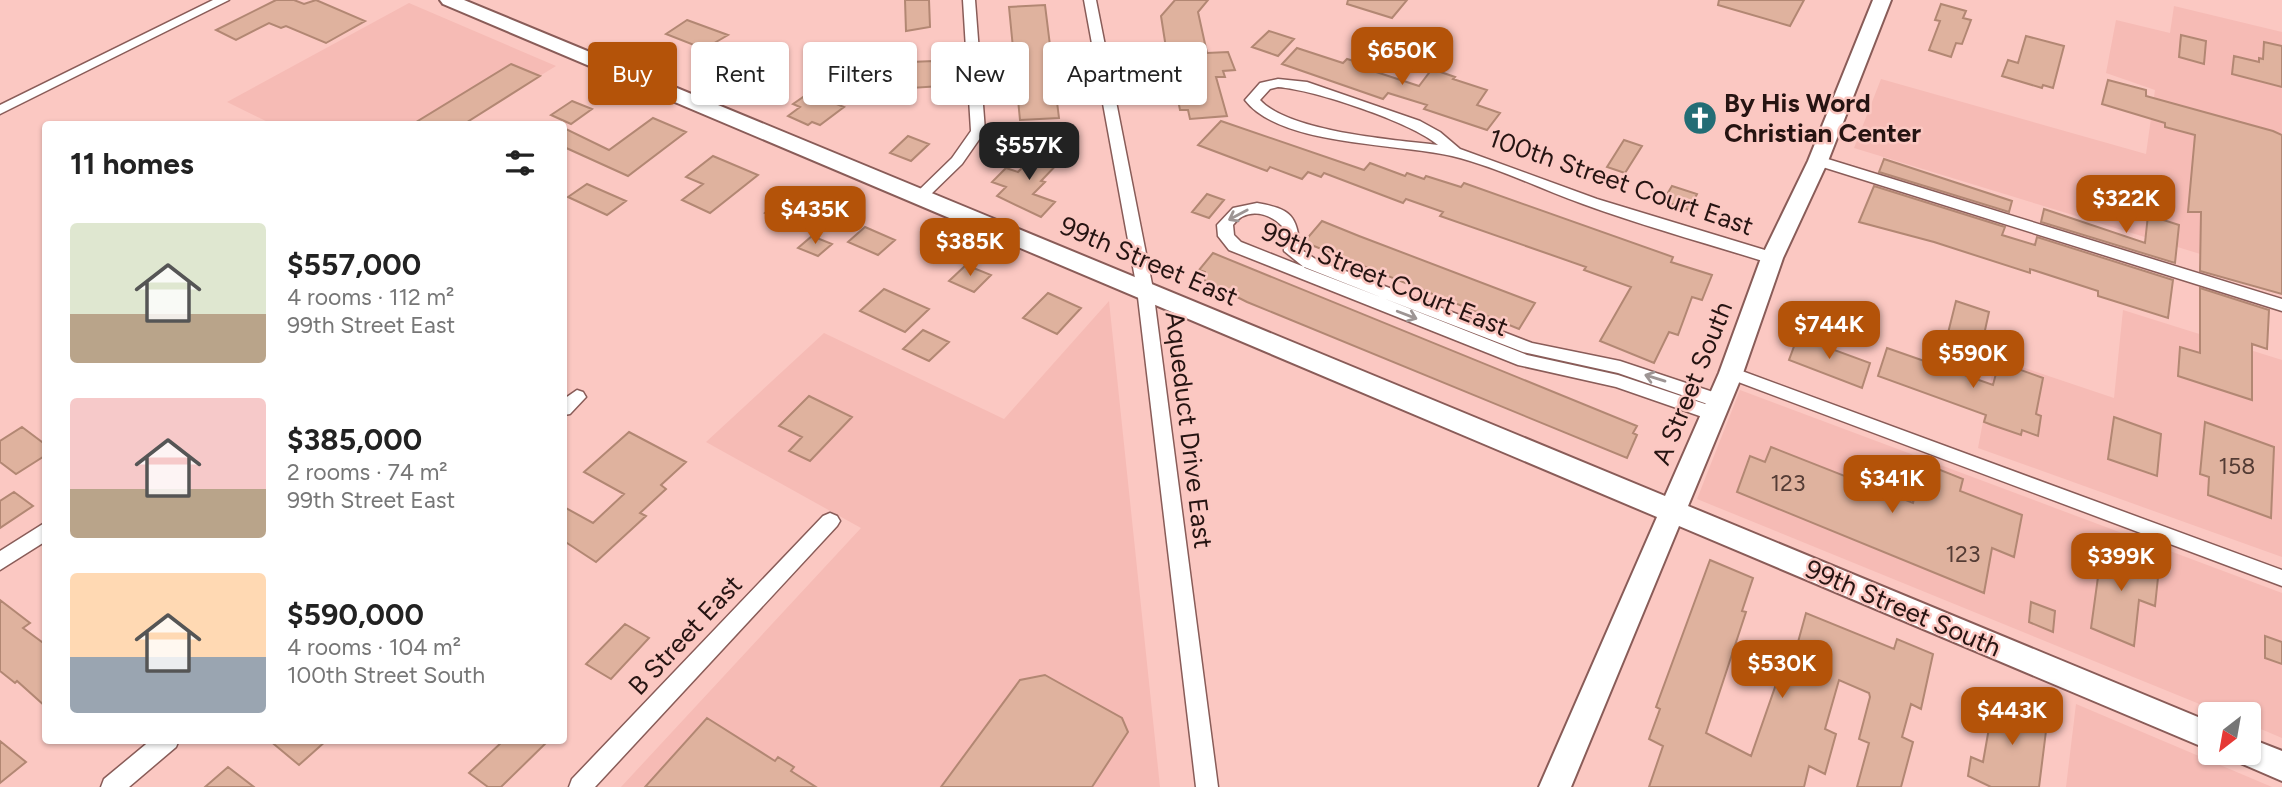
<!DOCTYPE html>
<meta charset="utf-8">
<style>
:root{--surface:#fff;--page:#f2f2f2;--text:#222;--muted:#767676;--accent:#b45309}
body{margin:0;font-family:Figtree,sans-serif;background:var(--page);color:var(--text);height:100vh;display:flex;flex-direction:column;font-size:26px;white-space:nowrap}
*{box-sizing:border-box;margin:0}
p{font-size:23px;color:var(--muted)}
.icon{flex:none;width:38px;height:38px;fill:none;stroke:currentColor;stroke-width:2;stroke-linecap:round;stroke-linejoin:round}
.map{position:relative;flex:1;overflow:hidden}
.panel{position:absolute;left:42px;top:121px;width:525px;height:623px;display:flex;flex-direction:column;background:var(--surface);border-radius:7px;box-shadow:0 2px 5px #0004}
.panel>*{flex:none}
.banner{position:absolute;left:588px;top:42px;width:665px;height:63px;display:flex;gap:14px}
.needle{width:46px;rotate:211deg}
.fabs{position:absolute;left:2198px;top:702px;display:grid;gap:14px}
.fabs a{display:grid;place-items:center;width:63px;height:63px;border-radius:7px;background:var(--surface);box-shadow:0 2px 5px #0004;font-size:35px}
.price{position:absolute;translate:-50% -60px;padding:0 16px;border-radius:14px;background:var(--accent);color:#fff;font-size:23px;line-height:46px;filter:drop-shadow(0 2px 4px #0008)}
.price::after{content:'';position:absolute;left:50%;top:42px;width:21px;height:16px;margin-left:-10px;background:inherit;clip-path:polygon(0 0,100% 0,50% 100%)}
.price.active{background:#222;color:#fff}
ul{padding:0;list-style:none}
li{display:flex;align-items:center;gap:21px;height:175px;padding:0 28px}
li span{display:grid;place-items:center;flex:none;width:196px;height:140px;border-radius:7px;color:#555}
li>.icon{margin-inline-start:auto}
span .icon{width:84px;height:84px;fill:#fffc;stroke-width:1}
li b{font-size:30px}
h2{display:flex;justify-content:space-between;align-items:center;height:84px;padding:0 28px;font-size:30px}
.pill{padding:0 24px;border-radius:7px;background:var(--surface);box-shadow:0 2px 5px #0004;font-size:24px;line-height:63px}
.pill.active{background:var(--accent);color:#fff}
.map>svg:first-child{display:block}
.built{fill:#f6bbb5}
.building{fill:#dfb29e;stroke:#b28773;stroke-width:2}
.lines{fill:none;stroke-linecap:round;stroke-linejoin:round}
.street-casing{stroke:#895c58;stroke-width:3}
.secondary-casing{stroke:#895c58;stroke-width:4}
.street{fill:#fff;fill-rule:evenodd}
.secondary{fill:#fff;fill-rule:evenodd}
.oneway{stroke:#9d9594}
.labels{text-anchor:middle;dominant-baseline:central;stroke-width:5;stroke-linejoin:round;paint-order:stroke}
.number-label{font-size:23px;fill:#543c35}
.poi-label{font-size:26px;font-weight:bold;fill:#261412;stroke:#fbc8c2;text-anchor:start}
.street-label{font-size:26px;fill:#261412;stroke:#fbc8c2}
</style>
<div class="map">
<svg width="2282" height="787" viewBox="0 0 2282 787">
<rect width="100%" height="100%" fill="#fbc8c2"/>
<path class="built" d="M409 3 556 66 462 124H272L227 102Z
M2174 6 2282 32V279L1854 148 1881 79 2146 154 2155 90 2106 73 2116 20 2170 33Z
M1109 301 1160 787H621L861 528 706 442 824 333 1004 419Z
M2123 310 2282 360V557L1978 448 1995 358 2114 398Z
M1740 390 2282 593V738L2249 724V714H2224L1697 499Z
M2076 704 2272 787H2066Z"/>
<path class="building" d="M276 0H294L304 4 316 0 365 21 326 43 286 26 281 28 269 23 236 40 216 30Z
M905 0H929L930 27 906 31Z
M1175 0H1208L1198 12 1207 53 1228 52 1235 70 1223 71 1225 77H1216L1227 116 1190 119 1188 110H1180L1174 80H1171L1161 16Z
M1348 0H1407L1392 18 1347 4Z
M1719 0H1804L1790 26 1718 5Z
M1941 4 1966 11 1963 18 1971 20 1962 44 1956 43 1951 57 1929 50 1940 21 1935 20Z
M1045 5 1059 118 1020 120 1009 7Z
M687 20 728 35 704 49 666 34Z
M1269 31 1294 39 1278 56 1252 47Z
M2181 35 2206 41 2204 64 2179 57Z
M2026 36 2064 46 2053 88 2043 85 2042 88 2002 76 2008 60 2018 63Z
M2264 42 2282 46V87L2232 74 2234 56 2259 62V58L2263 59Z
M1297 48 1343 63 1347 59 1367 65 1364 68 1419 86 1432 69 1455 77 1453 79 1487 90 1477 105 1500 113 1487 130 1424 109 1427 105 1388 93 1383 99 1282 64Z
M860 53 879 60 857 77 837 69Z
M933 61V65H940L941 86 911 88V62Z
M511 64 540 76 464 124H413Z
M744 67 768 75 748 90 725 81Z
M2108 80 2146 90V96L2273 131 2282 135V294L2200 271 2201 212H2188L2195 135 2165 127V123L2102 104Z
M809 93 844 107 820 125 812 122 808 125 788 116 800 107 793 104Z
M572 101 592 109 571 124 551 115Z
M653 118 686 132 628 176 564 147V128L609 150Z
M1221 121 1364 170 1370 163 1405 176 1407 173 1424 179 1426 176 1461 187 1464 183 1673 257 1671 262 1712 275 1702 300 1692 297 1678 335 1669 332 1654 363 1600 341 1631 287 1584 270 1586 267 1440 216 1443 212 1406 199 1403 203 1324 173 1321 177 1308 172 1302 179 1270 167 1267 171 1198 145Z
M908 136 929 144 911 161 890 153Z
M1624 140 1642 146 1625 173 1607 167Z
M1042 147 1065 156 1041 181 1045 182 1033 194 1055 202 1041 217 997 196 1006 187 992 182 1006 168 1018 172Z
M713 156 758 175 710 213 682 200 703 184 686 177Z
M1884 159 2012 201 2009 212 1879 172Z
M587 184 626 201 607 215 568 197Z
M1672 186 1697 194 1689 210 1663 201Z
M1874 186 2005 227 2002 235 2035 245 2037 237 2173 280 2168 318 2098 296V291L2030 269V273L1934 242 1859 222Z
M1207 194 1224 200 1209 218 1192 212Z
M785 196 817 210 798 227 765 213Z
M2044 209 2145 243 2148 215 2179 225 2175 263 2041 222Z
M1322 221 1359 236 1535 303 1519 329 1304 242Z
M865 227 895 240 878 255 848 242Z
M812 236 832 244 818 256 798 248Z
M1213 253 1637 426 1633 433 1637 435 1627 458 1247 302 1205 281V272L1199 270Z
M966 265 991 275 974 292 949 281Z
M2200 288 2269 310 2267 349 2252 344V400L2178 376 2180 347 2200 353Z
M884 289 929 309 905 332 860 311Z
M1048 293 1081 308 1057 334 1023 318Z
M1956 301 1989 312 1982 344 1948 333Z
M923 330 949 342 929 361 903 349Z
M1799 333 1828 343 1826 347 1870 363 1862 388 1789 360Z
M1887 348 1993 385 1999 362 2043 378 2036 414 2041 416 2038 436 2022 430 2021 435 1992 425 1984 422 1986 415 1878 376Z
M809 396 852 417 810 461 789 451 802 437 779 426Z
M2114 417 2161 434 2157 476 2108 459Z
M2205 422 2274 447 2271 518 2208 495 2209 477 2200 474Z
M22 427 46 445V455L16 474 0 462V441Z
M629 432 686 462 661 485 666 489 640 513 646 516 596 562 564 541V507L593 523 624 494 584 472Z
M1771 447 1913 503 1923 463 1963 479 1960 491 2022 515 2014 557 1992 548 1984 593 1737 492 1750 456 1765 462Z
M14 492 33 506 0 528V501Z
M2098 544 2159 568 2155 606 2139 600 2134 646 2091 628 2098 577 2094 576Z
M1710 560 1753 578 1742 611 1746 612 1706 733 1751 756 1782 667 1790 671 1806 613 1894 649 1897 639 1933 654 1921 709 1911 704 1902 737 1913 742 1901 787H1857L1869 743 1859 739 1870 697 1869 693 1839 680 1825 729 1836 734 1825 774 1809 766 1804 787H1649L1663 746 1649 739 1660 709 1656 707Z
M0 600 30 623 23 628 46 645V707L17 681 15 683 0 671Z
M2031 602 2055 611 2053 632 2029 622Z
M625 624 649 638 611 679 586 664Z
M2265 636 2282 642V664L2265 658Z
M1045 675 1122 718 1128 732 1092 787H941L1020 680Z
M1995 694 2048 715 2039 787H1991L1968 776 1971 757 1983 762Z
M707 718 775 761 778 757 794 767 791 771 816 787H645Z
M269 740H327L299 765Z
M504 740H549L501 787H488L469 773Z
M0 741 26 762 0 783Z
M228 767 254 787H205Z"/>
<g class="lines">
<g class="street-casing">
<path id="street" d="M213 0H229L0 114V105Z
M963 0H975L985 131 962 164 926 199H916L913 196 916 193 952 158 971 131Z
M1084 0H1096L1153 289 1218 787H1196L1137 289Z
M1278 79 1307 82 1420 121 1440 132 1460 149 1597 199 1778 254 1780 258 1772 263 1766 262C1705 243 1643 226 1583 204 1541 189 1494 166 1452 156 1398 143 1280 146 1245 100L1260 83ZM1278 87C1315 90 1411 122 1438 145 1395 140 1289 132 1260 100L1270 89Z
M1818 156 2282 299V311L1813 164 1811 161 1813 158Z
M1257 203C1291 209 1297 215 1300 249L1317 260 1532 343 1620 361 1725 396 1728 401 1725 406 1719 408 1618 373 1523 352 1305 268 1284 251 1282 226C1268 212 1246 207 1233 225L1234 235 1241 242 1527 355 1618 375 1720 409 1723 414 1720 419 1714 421 1616 387 1518 365 1229 250 1218 236 1217 225 1233 208Z
M1731 367 2282 570V586L1725 377 1722 373 1725 369Z
M577 390 583 392 586 397 570 414 564 415V399Z
M830 513 837 516 840 521 837 526 595 787H569L572 779 823 516Z
M46 522V541L0 570V551Z
M151 740H179L176 747 129 787H101L104 779Z"/>
</g>
<g class="secondary-casing">
<path id="secondary" d="M440 0H464L1665 496 1719 373 1761 258 1808 161 1873 0H1891L1828 161 1783 258 1743 373 1688 506 2210 722V750L1679 526 1571 787H1539L1657 517 443 4Z
M2249 738 2282 751V781L2238 762 2234 752H2249Z"/>
</g>
<use href="#street" class="street"/>
<use href="#secondary" class="secondary"/>
</g>
<defs><path id="oneway-shaft" d="M-6 0H5M1.5-3L5.5 0L1.5 3" fill="none" stroke-width="1.6" stroke-linecap="round" stroke-linejoin="round" transform="scale(1.75)"/></defs>
<g class="oneway">
<use href="#oneway-shaft" transform="translate(1238 215) rotate(152)"/>
<use href="#oneway-shaft" transform="translate(1407 315) rotate(21)"/>
<use href="#oneway-shaft" transform="translate(1655 378) rotate(-163)"/>
</g>
<defs>
<g id="church-disc" transform="scale(1.75)"><circle r="9.5" fill="#236d75" stroke="#fbc8c2"/><path d="M-1.2-6h2.4v3.5h3.3v2.4h-3.3V6h-2.4V-.1h-3.3v-2.4h3.3Z" fill="#fff"/></g>
</defs>
<g fill-rule="evenodd">
<use href="#church-disc" x="1700" y="118"/>
</g>
<g class="labels">
<g class="number-label">
<text x="2237" y="466">158</text>
<text x="1788" y="483">123</text>
<text x="1963" y="554">123</text>
</g>
<g class="poi-label">
<text x="1724" y="103">By His Word<tspan x="1724" dy="30">Christian Center</tspan></text>
</g>
<g class="street-label">
<text transform="translate(1621 182) rotate(19)">100th Street Court East</text>
<text transform="translate(1149 261) rotate(23)">99th Street East</text>
<text transform="translate(1385 279) rotate(22)">99th Street Court East</text>
<text transform="translate(1692 383) rotate(-68)">A Street South</text>
<text transform="translate(1189 430) rotate(83)">Aqueduct Drive East</text>
<text transform="translate(1903 608) rotate(23)">99th Street South</text>
<text transform="translate(685 635) rotate(-47)">B Street East</text>
</g>
</g>
</svg>
<div class="fabs">
<a><svg class="needle" viewBox="-14 -14 28 28"><path d="M0-13l5 13h-10z" fill="#e53935"/><path d="M0 13l5-13h-10z" fill="#767676"/></svg></a>
</div>
<b class="price" style="left:1402px;top:87px">$650K</b>
<b class="price active" style="left:1029px;top:182px">$557K</b>
<b class="price" style="left:2126px;top:235px">$322K</b>
<b class="price" style="left:815px;top:246px">$435K</b>
<b class="price" style="left:970px;top:278px">$385K</b>
<b class="price" style="left:1829px;top:361px">$744K</b>
<b class="price" style="left:1973px;top:390px">$590K</b>
<b class="price" style="left:1892px;top:515px">$341K</b>
<b class="price" style="left:2121px;top:593px">$399K</b>
<b class="price" style="left:1782px;top:700px">$530K</b>
<b class="price" style="left:2012px;top:747px">$443K</b>
<div class="banner">
<a class="pill active">Buy</a>
<a class="pill">Rent</a>
<a class="pill">Filters</a>
<a class="pill">New</a>
<a class="pill">Apartment</a>
</div>
<section class="panel">
<h2>11 homes<svg class="icon" aria-label="filters" viewBox="0 0 24 24"><path d="M4 7h16M4 17h16"/><circle cx="9" cy="7" r="2"/><circle cx="15" cy="17" r="2"/></svg></h2>
<ul>
<li><span style="background:linear-gradient(#dfe7d0 65%,#b9a48a 0)"><svg class="icon" aria-label="home" viewBox="0 0 24 24"><path d="M3 11l9-7 9 7M6 9v11h12V9"/></svg></span><div><b>$557,000</b><p>4 rooms · 112 m²</p><p>99th Street East</p></div></li>
<li><span style="background:linear-gradient(#f6c9c9 65%,#b9a48a 0)"><svg class="icon" aria-label="home" viewBox="0 0 24 24"><path d="M3 11l9-7 9 7M6 9v11h12V9"/></svg></span><div><b>$385,000</b><p>2 rooms · 74 m²</p><p>99th Street East</p></div></li>
<li><span style="background:linear-gradient(#ffd9b3 60%,#9aa5b1 0)"><svg class="icon" aria-label="home" viewBox="0 0 24 24"><path d="M3 11l9-7 9 7M6 9v11h12V9"/></svg></span><div><b>$590,000</b><p>4 rooms · 104 m²</p><p>100th Street South</p></div></li>
</ul>
</section>
</div>
